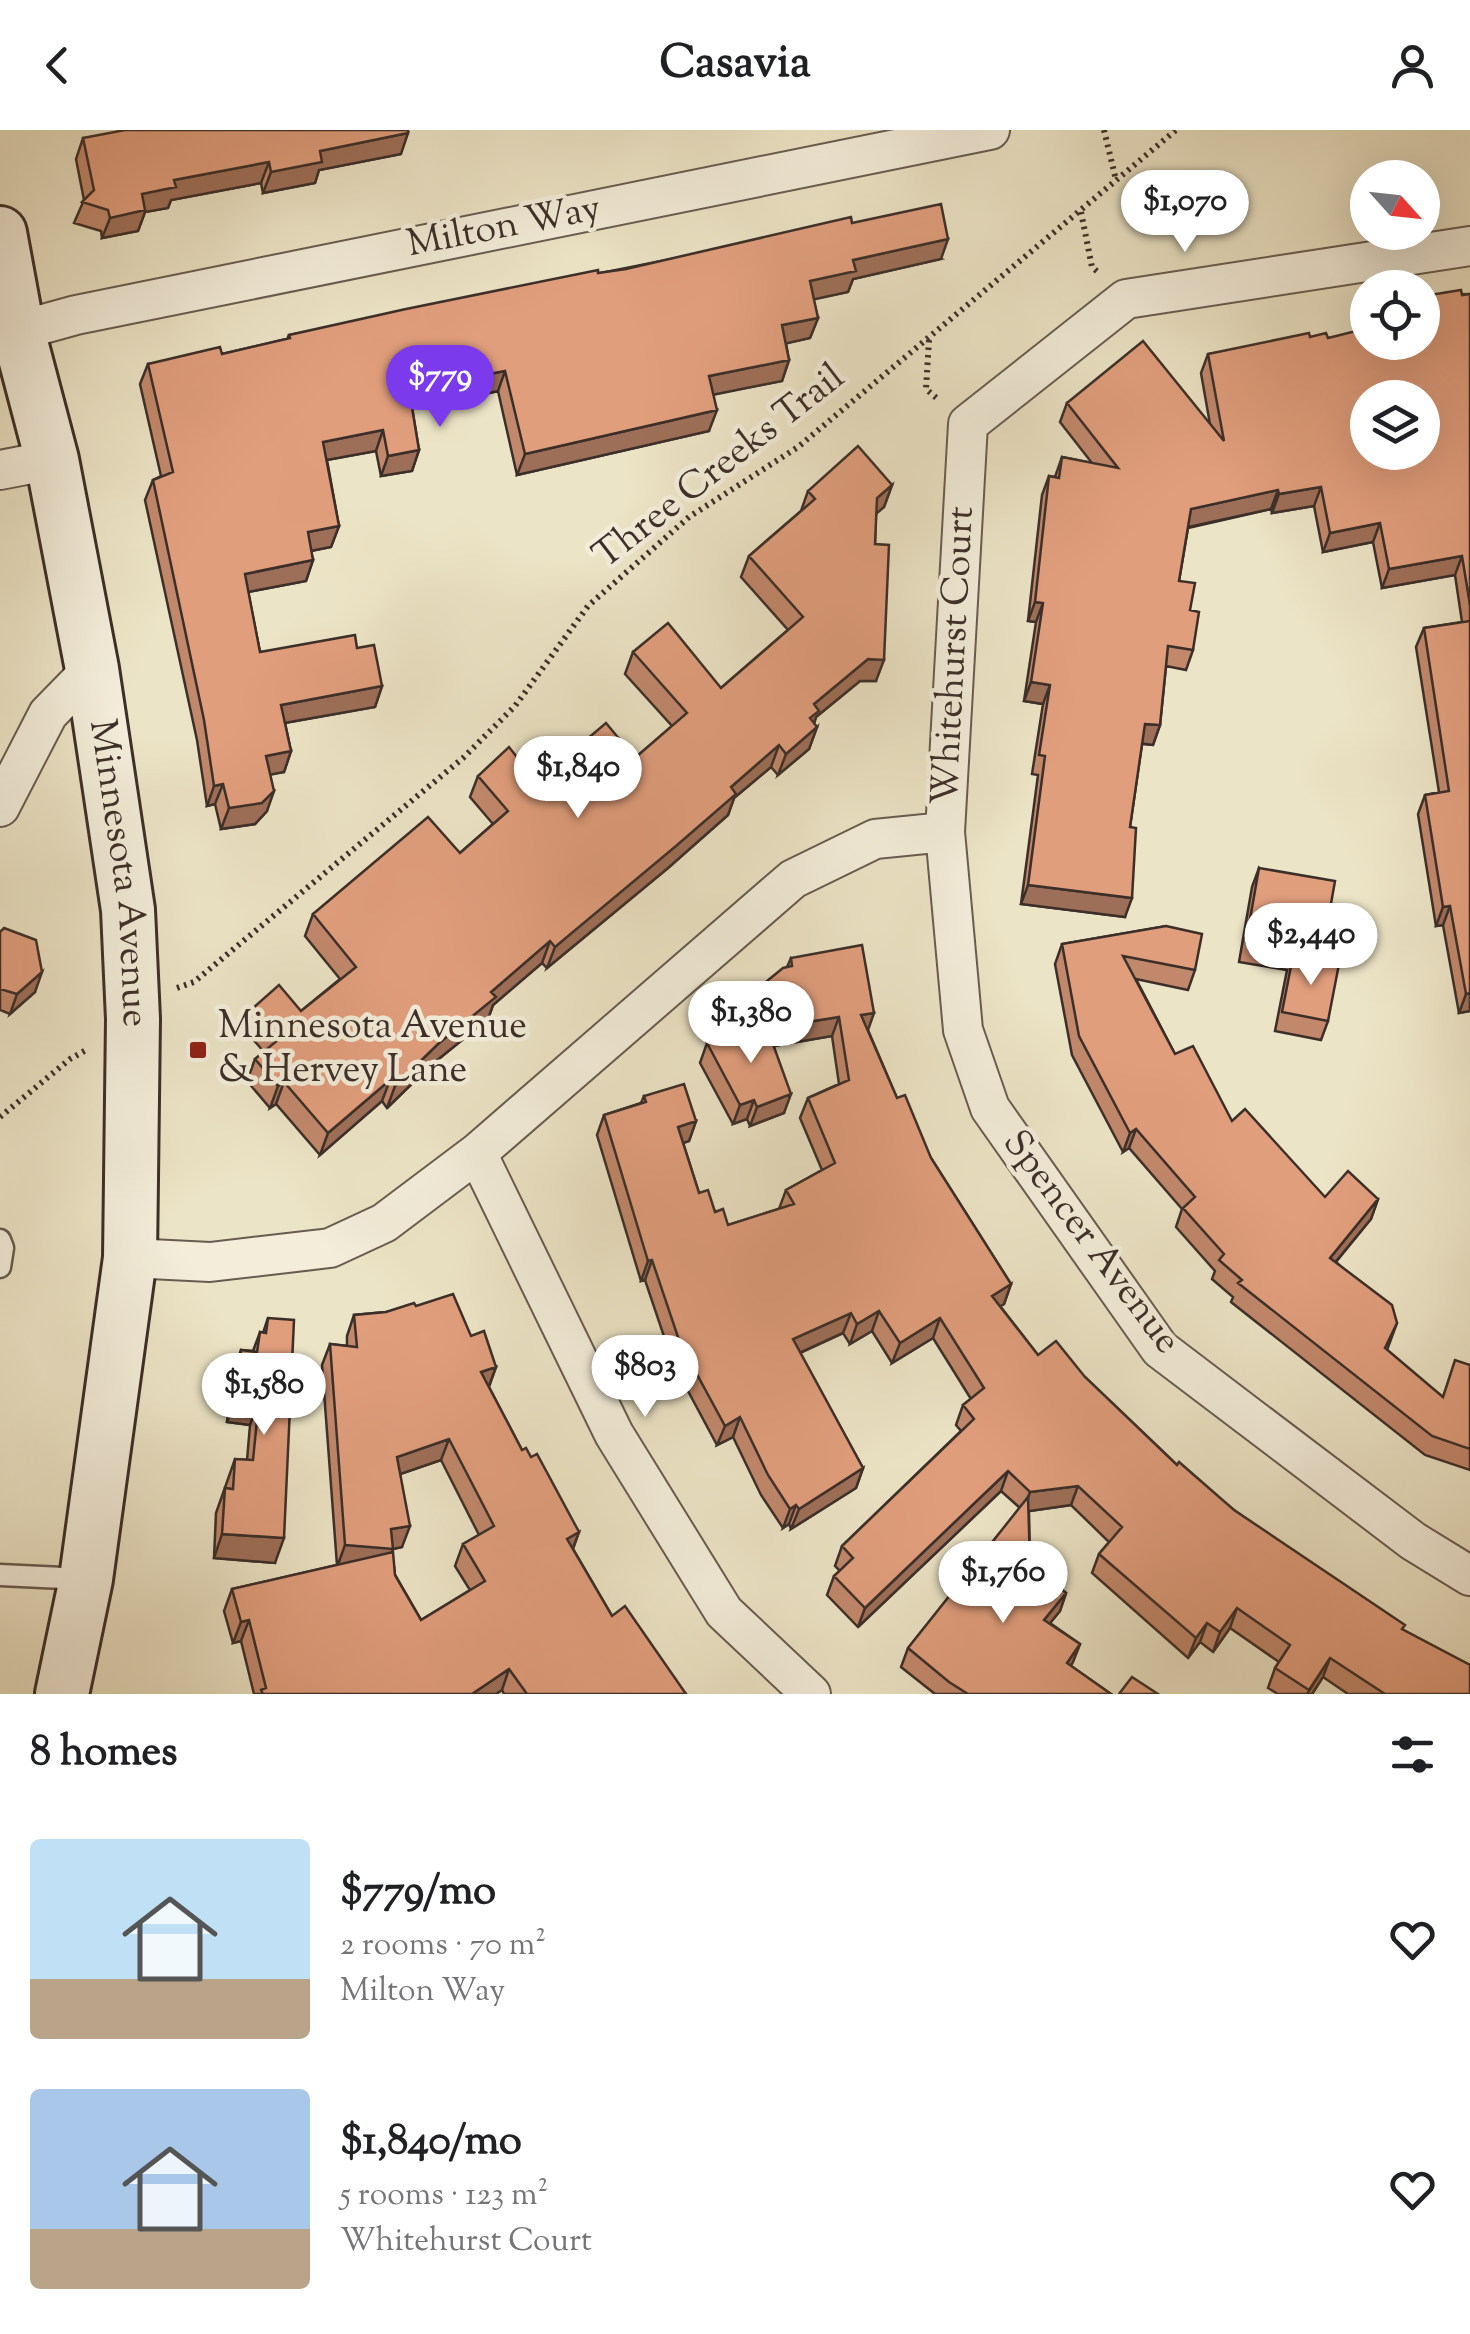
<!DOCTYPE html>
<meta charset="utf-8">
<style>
:root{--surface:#fff;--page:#f6f6f6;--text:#202124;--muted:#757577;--accent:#7c3aed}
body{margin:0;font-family:"Sorts Mill Goudy",serif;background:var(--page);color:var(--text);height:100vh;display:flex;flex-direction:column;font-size:38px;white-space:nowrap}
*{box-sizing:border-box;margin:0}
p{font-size:32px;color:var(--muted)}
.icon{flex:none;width:55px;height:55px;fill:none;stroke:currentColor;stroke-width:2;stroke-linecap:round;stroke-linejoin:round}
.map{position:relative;height:1564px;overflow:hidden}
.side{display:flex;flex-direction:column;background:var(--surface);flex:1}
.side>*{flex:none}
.needle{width:65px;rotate:117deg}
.tools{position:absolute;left:1350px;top:30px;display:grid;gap:20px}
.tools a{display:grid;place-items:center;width:90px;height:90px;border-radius:50%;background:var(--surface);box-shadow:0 10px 40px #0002;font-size:50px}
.price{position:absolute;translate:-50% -85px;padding:0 22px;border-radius:35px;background:#fff;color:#222;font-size:32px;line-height:65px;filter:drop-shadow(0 2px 5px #0008)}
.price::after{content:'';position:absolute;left:50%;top:60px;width:30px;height:22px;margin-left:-15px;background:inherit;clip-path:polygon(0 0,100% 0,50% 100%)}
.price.on{background:var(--accent);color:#fff}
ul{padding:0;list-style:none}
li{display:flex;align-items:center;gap:30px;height:250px;padding:0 30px}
li span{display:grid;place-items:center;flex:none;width:280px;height:200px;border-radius:10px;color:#555}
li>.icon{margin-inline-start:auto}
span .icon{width:120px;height:120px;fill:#fffc;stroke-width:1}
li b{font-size:42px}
h2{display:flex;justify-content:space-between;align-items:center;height:120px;padding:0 30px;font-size:42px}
header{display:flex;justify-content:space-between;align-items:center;height:130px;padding:0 30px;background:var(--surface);font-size:45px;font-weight:700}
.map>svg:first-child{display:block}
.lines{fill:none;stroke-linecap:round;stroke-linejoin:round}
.lane-casing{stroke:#685c50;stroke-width:25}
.street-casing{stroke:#685c50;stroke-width:42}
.secondary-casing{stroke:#3c2f29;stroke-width:58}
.path{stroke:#3c2f29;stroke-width:6;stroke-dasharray:2.5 5;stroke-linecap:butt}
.lane{stroke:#f3edda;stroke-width:20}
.street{stroke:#f3edda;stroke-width:38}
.secondary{stroke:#f3edda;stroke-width:52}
.wall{fill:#c2886c;stroke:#3c2f29;stroke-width:2.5;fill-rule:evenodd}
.shaded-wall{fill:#9e6f58;stroke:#3c2f29;stroke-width:2.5}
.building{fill:#e19e7d;stroke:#3c2f29;stroke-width:2.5;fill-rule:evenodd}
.poi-dot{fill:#8f2418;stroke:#f3edda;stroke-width:4}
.labels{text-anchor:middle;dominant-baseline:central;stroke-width:9;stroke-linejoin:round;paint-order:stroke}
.street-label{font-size:38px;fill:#3c2f29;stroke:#f3edda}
.poi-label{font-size:38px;fill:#3c2f29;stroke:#f3edda;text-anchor:start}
</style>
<header><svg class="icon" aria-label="back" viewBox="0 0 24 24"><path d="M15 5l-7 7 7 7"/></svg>Casavia<svg class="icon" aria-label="person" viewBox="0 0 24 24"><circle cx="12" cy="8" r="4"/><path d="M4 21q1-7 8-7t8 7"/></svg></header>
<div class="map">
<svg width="1470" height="1564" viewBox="0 0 1470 1564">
<rect width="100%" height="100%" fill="#ece4c6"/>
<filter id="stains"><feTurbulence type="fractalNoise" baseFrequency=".002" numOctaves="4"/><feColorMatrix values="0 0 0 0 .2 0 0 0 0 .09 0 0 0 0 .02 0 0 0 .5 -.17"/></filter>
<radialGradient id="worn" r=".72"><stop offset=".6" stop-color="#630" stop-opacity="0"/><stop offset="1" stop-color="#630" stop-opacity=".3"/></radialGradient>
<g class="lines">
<g class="lane-casing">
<path id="lane" d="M0 1110 3 1118 0 1137
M0 1445 84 1449"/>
</g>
<g class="street-casing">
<path id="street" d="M18 201 76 185 990 0
M0 340 52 330
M0 677 48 584 92 539
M945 702 963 900 990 978 1160 1219 1413 1411 1470 1446
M477 1023 614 1304 724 1482 811 1564
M130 1128 210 1132 330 1118 384 1093 477 1023 793 749 875 709 945 702 968 294 1126 169 1470 116"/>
</g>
<g class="secondary-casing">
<g id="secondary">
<path id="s1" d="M0 103 18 201 52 330 92 539 128 780 133 889 130 1128 86 1449 62 1564"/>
</g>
</g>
<path class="path" d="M1104 0 1116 50
M1081 82 1092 137 1100 144
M929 210 926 259 940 271
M177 858 194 852 463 628 515 576 588 476 689 387 798 317 1176 0
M0 987 70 929 88 919"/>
<use href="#lane" class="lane"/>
<use href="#street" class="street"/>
<use href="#secondary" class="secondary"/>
</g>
<path class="wall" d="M83 8 401 24 319 40 315 53 263 63 261 53 171 70 168 78 145 82 138 101 102 108 101 101 74 93 84 70 76 29Z
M852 93 941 129 853 149 848 162 813 169 818 188 810 208 786 213 789 230 782 251 713 264 709 301 517 345 498 261 477 266 473 246 409 259 419 320 412 341 381 346 376 321 327 330 339 396 331 417 311 421 313 430 306 451 248 462 260 522 357 518 382 556 375 577 285 593 291 621 284 642 270 644 267 681 255 694 221 699 215 674 207 676 197 610 145 370 153 350 161 346 140 254 148 234 222 224 287 209 289 205Z
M1470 164V881L1459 883 1443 795 1436 796 1418 684 1425 665 1439 662 1416 517 1424 498 1462 492 1455 445 1382 458 1373 412 1323 422 1314 376 1272 383 1271 379 1188 398 1179 451 1190 480 1193 520 1186 540 1166 536 1160 595 1153 615 1142 614 1130 697 1125 787 1021 774 1038 645 1032 644 1043 574 1024 571 1036 492 1028 491 1042 365 1049 346 1055 347 1062 327 1092 333 1060 292 1067 273 1210 294 1201 243 1208 224 1310 207 1368 212 1428 171 1430 165Z
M892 355 884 377 876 383 875 414 876 551H860L816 587 814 594 817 597 809 619 778 645 771 637 734 668 728 685 668 738 547 838 542 833 493 875 488 889 430 936 387 978 382 971 320 1025 276 974 270 978 247 951 255 929 264 922 245 900 253 878 301 881 340 849 305 806 313 784 460 723 493 694 470 667 478 646 531 645 579 616 635 628 672 596 625 544 633 522 721 558 788 500 741 447 749 426 801 381 808 361Z
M1259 738 1322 825 1320 831 1328 891 1321 910 1275 901 1287 840 1239 832 1252 757Z
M1166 796 1195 840 1188 860 1136 849 1175 924 1232 991 1325 1067 1378 1069 1371 1089 1336 1132 1397 1193 1387 1220 1442 1267 1470 1235V1340L1425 1325 1231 1172 1233 1167 1212 1149 1215 1141 1176 1097 1182 1079 1129 1018 1123 1022 1072 925 1055 834 1062 814Z
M0 802 35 862 10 884 0 880Z
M791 828 868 900 897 968 931 1028 1011 1154 1004 1174 1000 1176 1038 1225 1085 1247 1177 1335 1234 1380 1403 1500 1470 1564H1348L1323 1547 1312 1564H1278L1268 1558 1275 1538 1279 1532 1230 1498 1213 1522 1200 1512 1188 1528 1092 1443 1099 1424 1109 1412 1071 1375 1029 1381 1030 1433 1066 1463 1060 1481 1050 1493 1080 1514 1071 1536 1111 1564H935L901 1537 908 1518 1020 1378 1001 1361 858 1497 827 1465 834 1446 840 1441 835 1436 842 1416 961 1301 956 1295 963 1275 971 1269 933 1208 892 1233 872 1201 850 1214 843 1203 800 1223 863 1338 856 1358 791 1399 789 1394 783 1398 761 1365 733 1307 717 1315 673 1233 645 1150 641 1151 597 1005 604 985 641 973 644 966 696 991 689 1011 683 1013 699 1063 728 1095 779 1079 786 1060 822 1040 800 988 808 968 839 954 832 906 774 916 784 983 750 996 747 989 733 994 700 933 707 913 758 895 754 876 761 856 787 837Z
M416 1176 471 1206 496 1237 489 1257 522 1320 531 1327 579 1402 573 1419 612 1486 686 1564H504L502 1560 496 1564H254L241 1511 233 1513 224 1481 232 1459 337 1435 322 1235 330 1214 347 1216V1206L354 1185 386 1182ZM441 1330 479 1405 463 1414 455 1436 470 1460 421 1490 395 1445 392 1422 393 1419 402 1417 400 1344Z
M268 1188 275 1433 214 1428 216 1383 235 1329 247 1330 250 1295 227 1292 232 1245 241 1220 253 1221 260 1202 263 1203Z"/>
<path class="shaded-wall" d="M408 3 401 24 319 40 315 53 263 63 271 42 320 21Z
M269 32 261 53 171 70 168 78 145 82 138 101 102 108 110 88 142 64 174 50Z
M948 109 941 129 853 149 848 162 802 172 810 151 853 130Z
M818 188 810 208 775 216 782 195Z
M480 225 473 246 398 261 406 241Z
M789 230 782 251 702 267 709 246Z
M505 241 498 261 477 266 484 245Z
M717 280 709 301 517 345 525 324Z
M383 300 376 321 316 332 323 312Z
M419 320 412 341 381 346 388 326Z
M892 355 884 377 869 390 877 368Z
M1321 357 1314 376 1272 383 1279 364Z
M1278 360 1271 379 1184 398 1191 379Z
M1380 393 1373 412 1323 422 1330 403Z
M339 396 331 417 300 423 308 402Z
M1462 426 1455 445 1382 458 1389 439Z
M313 430 306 451 237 464 245 444Z
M1035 472 1043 473 1036 492 1028 491Z
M868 529 884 530 876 551H860L816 587 811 602 802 610 814 574Z
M1031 552 1050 555 1043 574 1024 571Z
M382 556 375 577 273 595 281 575Z
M1145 594 1160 595 1153 615 1138 613Z
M817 597 809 619 778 645 786 624Z
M779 615 771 637 734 668 728 685 668 738 547 838 555 817 731 657Z
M291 621 284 642 259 647 266 626Z
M223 654 215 674 207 676 214 656Z
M274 661 267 681 255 694 221 699 229 678Z
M1028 755 1132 768 1125 787 1021 774Z
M1450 776 1443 795 1436 796 1443 777Z
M550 811 542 833 493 875 488 889 430 936 387 978 395 956 491 862Z
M42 842 35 862 10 884 17 864Z
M1470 863V881L1459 883 1466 864Z
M874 883 867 903 861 885Z
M839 887 832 906 762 918 769 898Z
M390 950 382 971 320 1025 328 1003Z
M284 952 276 974 270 978 278 956Z
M791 964 784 983 750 996 757 977Z
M754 970 747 989 733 994 740 975Z
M696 991 689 1011 671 1017 678 997Z
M1136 999 1129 1018 1123 1022 1130 1003Z
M1378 1069 1371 1089 1323 1147 1330 1128Z
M652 1130 645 1150 641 1151 648 1131Z
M1011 1154 1004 1174 985 1186 992 1166Z
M879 1181 872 1201 850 1214 857 1194Z
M851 1183 843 1203 786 1229 793 1209Z
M940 1188 933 1208 892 1233 900 1213Z
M496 1237 488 1258 481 1242Z
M236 1267 259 1270 250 1295 227 1292Z
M740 1287 733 1307 717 1315 725 1296Z
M449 1309 441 1330 389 1348 397 1327Z
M863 1338 856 1358 791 1399 799 1379Z
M1008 1341 1001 1361 858 1497 865 1478Z
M1078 1356 1071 1375 1023 1382 1030 1362Z
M796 1375 789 1394 783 1398 790 1379Z
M410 1396 402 1417 393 1419 385 1440 337 1437 345 1415 391 1399Z
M579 1402 571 1423 567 1409Z
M222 1404 284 1408 275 1433 214 1428Z
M1066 1463 1060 1481 1038 1508 1044 1490Z
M1237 1478 1230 1498 1213 1522 1220 1502Z
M249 1490 241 1511 233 1513 241 1492Z
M1207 1493 1200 1512 1188 1528 1196 1508Z
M1080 1514 1073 1532 1060 1552 1067 1533Z
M1330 1528 1323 1547 1312 1564H1307Z
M509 1539 502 1560 496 1564H472Z"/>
<path class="building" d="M125 0H408V3L320 21 322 32 271 42 269 32 174 50 176 57 142 64 145 80 110 88 108 80 82 72 94 60 83 8Z
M941 74 948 109 853 130 856 141 810 151 818 188 782 195 789 230 709 246 717 280 525 324 505 241 484 245 480 225 406 241 419 320 388 326 383 300 323 312 339 396 308 402 313 430 245 444 260 522 355 505 357 518 374 515 382 556 281 575 291 621 266 626 274 661 262 673 229 678 223 654 214 656 204 590 153 350 173 342 148 234 220 217 222 224 290 208 289 205 406 179 598 140V143L626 139 851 87 852 93Z
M1461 160 1462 165 1470 164V475L1462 426 1389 439 1380 393 1330 403 1321 357 1279 364 1278 360 1191 379 1179 451 1195 453 1190 480 1199 482 1193 520 1168 516 1160 595 1145 594 1130 697 1136 698 1132 768 1028 755 1045 626 1039 625 1050 555 1031 552 1043 473 1035 472 1049 346 1059 348 1062 327 1118 338 1067 273 1143 211 1224 311 1208 224 1309 203 1310 207 1326 203 1328 208 1368 198V212H1422V172L1431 170 1430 165ZM1368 268H1422V322H1368Z
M858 316 892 355 877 368 875 414 889 415 884 530 868 529 814 574 819 581 810 588 817 597 786 624 779 615 731 657 736 664 676 716 555 817 550 811 491 862 496 867 438 914 395 956 390 950 328 1003 284 952 278 956 255 929 279 909 253 878 279 855 301 881 356 837 313 784 428 687 460 723 508 681 478 646 509 617 531 645 574 610 579 616 606 593 635 628 687 583 633 522 668 493 721 558 803 487 749 426 815 369 808 361Z
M1470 491V863L1466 864 1450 776 1443 777 1425 665 1449 661 1424 498Z
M1259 738 1335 751 1322 825 1246 812Z
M1166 796 1202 804 1195 840 1123 826 1175 924 1193 916 1232 991 1245 979 1325 1067 1348 1041 1378 1069 1330 1128 1392 1175 1397 1193 1385 1218 1443 1267 1455 1230 1470 1235V1319L1432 1306 1238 1153 1242 1150 1219 1130 1224 1124 1183 1078 1195 1067 1136 999 1130 1003 1079 906 1062 814Z
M4 798 36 810 42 842 17 864 0 859V802Z
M862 815 874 883 861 885 897 968 905 965 931 1028 1011 1154 992 1166 1038 1225 1056 1211 1085 1247 1177 1335 1179 1332 1234 1380 1405 1495 1402 1499 1470 1535V1564H1385L1330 1528 1309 1560 1275 1538 1290 1515 1237 1478 1220 1502 1207 1493 1196 1508 1099 1424 1122 1397 1078 1356 1030 1362 1008 1341 865 1478 834 1446 853 1428 842 1416 974 1289 963 1275 984 1258 940 1188 900 1213 879 1181 857 1194 851 1183 793 1209 863 1338 799 1379 796 1375 790 1379 768 1345 740 1287 725 1296 680 1213 652 1130 648 1131 604 985 646 972 644 966 684 954 696 991 678 997 699 1063 708 1060 715 1082 723 1079 728 1095 794 1074 786 1060 835 1033 808 968 849 950 839 887 769 898 761 856 783 838 792 836 791 828Z
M1293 826 1339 834 1328 891 1282 882Z
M765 892 791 964 757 977 754 970 740 975 707 913Z
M453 1164 471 1206 484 1201 496 1237 481 1242 522 1320 526 1318 531 1327 537 1324 579 1402 567 1409 612 1486 625 1476 686 1564H527L509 1539 472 1564H263L261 1560 266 1558 249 1490 241 1492 232 1459 393 1422 395 1445 421 1490 485 1451 463 1414 494 1396 449 1309 397 1327 410 1396 391 1399 393 1419 345 1415 330 1214 357 1217 354 1185 386 1182 414 1173 416 1176Z
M268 1188 294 1190 284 1408 222 1404 225 1358 233 1359 235 1329 253 1330 259 1270 236 1267 241 1220 257 1222 260 1202 266 1203Z
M1028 1367 1030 1433 1066 1463 1044 1490 1080 1514 1067 1533 1111 1564H968L949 1552 908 1518Z
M1132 1547 1158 1564H1119Z"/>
<rect class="poi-dot" x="188" y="910" width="20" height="20" rx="5"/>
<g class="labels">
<g class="street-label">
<text transform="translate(504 98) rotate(-11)">Milton Way</text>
<text transform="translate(720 338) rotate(-38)">Three Creeks Trail</text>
<text transform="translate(955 526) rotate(-87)">Whitehurst Court</text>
<text stroke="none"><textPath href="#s1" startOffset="652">Minnesota Avenue</textPath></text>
<text transform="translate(1090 1113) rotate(53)">Spencer Avenue</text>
</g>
<g class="poi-label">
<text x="218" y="898">Minnesota Avenue<tspan x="218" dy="44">&amp; Hervey Lane</tspan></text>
</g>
</g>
<rect width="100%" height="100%" filter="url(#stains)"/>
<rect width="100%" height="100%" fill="url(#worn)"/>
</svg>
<div class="tools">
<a><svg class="needle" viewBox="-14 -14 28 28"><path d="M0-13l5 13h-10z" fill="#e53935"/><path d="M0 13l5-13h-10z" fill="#757577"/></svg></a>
<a><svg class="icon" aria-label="locate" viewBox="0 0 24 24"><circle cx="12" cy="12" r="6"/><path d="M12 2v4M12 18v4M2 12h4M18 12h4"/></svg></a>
<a><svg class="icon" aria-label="layers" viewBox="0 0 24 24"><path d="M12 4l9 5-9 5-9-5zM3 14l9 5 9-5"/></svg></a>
</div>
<b class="price" style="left:1185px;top:125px">$1,070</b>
<b class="price on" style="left:440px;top:300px">$779</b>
<b class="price" style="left:578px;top:691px">$1,840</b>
<b class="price" style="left:1311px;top:858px">$2,440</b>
<b class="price" style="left:751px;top:936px">$1,380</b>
<b class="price" style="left:645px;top:1290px">$803</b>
<b class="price" style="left:264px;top:1308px">$1,580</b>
<b class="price" style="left:1003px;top:1496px">$1,760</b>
</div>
<section class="side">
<h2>8 homes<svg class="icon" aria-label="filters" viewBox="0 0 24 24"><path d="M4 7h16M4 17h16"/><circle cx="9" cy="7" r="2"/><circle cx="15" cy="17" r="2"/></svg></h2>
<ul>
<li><span style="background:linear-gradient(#bfe0f5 70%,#b9a48a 0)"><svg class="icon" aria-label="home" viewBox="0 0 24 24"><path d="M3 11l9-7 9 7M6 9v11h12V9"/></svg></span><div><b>$779/mo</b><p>2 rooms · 70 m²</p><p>Milton Way</p></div><svg class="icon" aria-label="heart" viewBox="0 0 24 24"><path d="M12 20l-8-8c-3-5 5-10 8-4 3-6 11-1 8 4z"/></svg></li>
<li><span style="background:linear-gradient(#a9c7e8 70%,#b9a48a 0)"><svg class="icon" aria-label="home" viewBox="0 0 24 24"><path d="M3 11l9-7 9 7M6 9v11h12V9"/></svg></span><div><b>$1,840/mo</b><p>5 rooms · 123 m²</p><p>Whitehurst Court</p></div><svg class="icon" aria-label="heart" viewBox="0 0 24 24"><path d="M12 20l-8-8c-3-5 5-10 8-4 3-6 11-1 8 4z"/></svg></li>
</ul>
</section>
